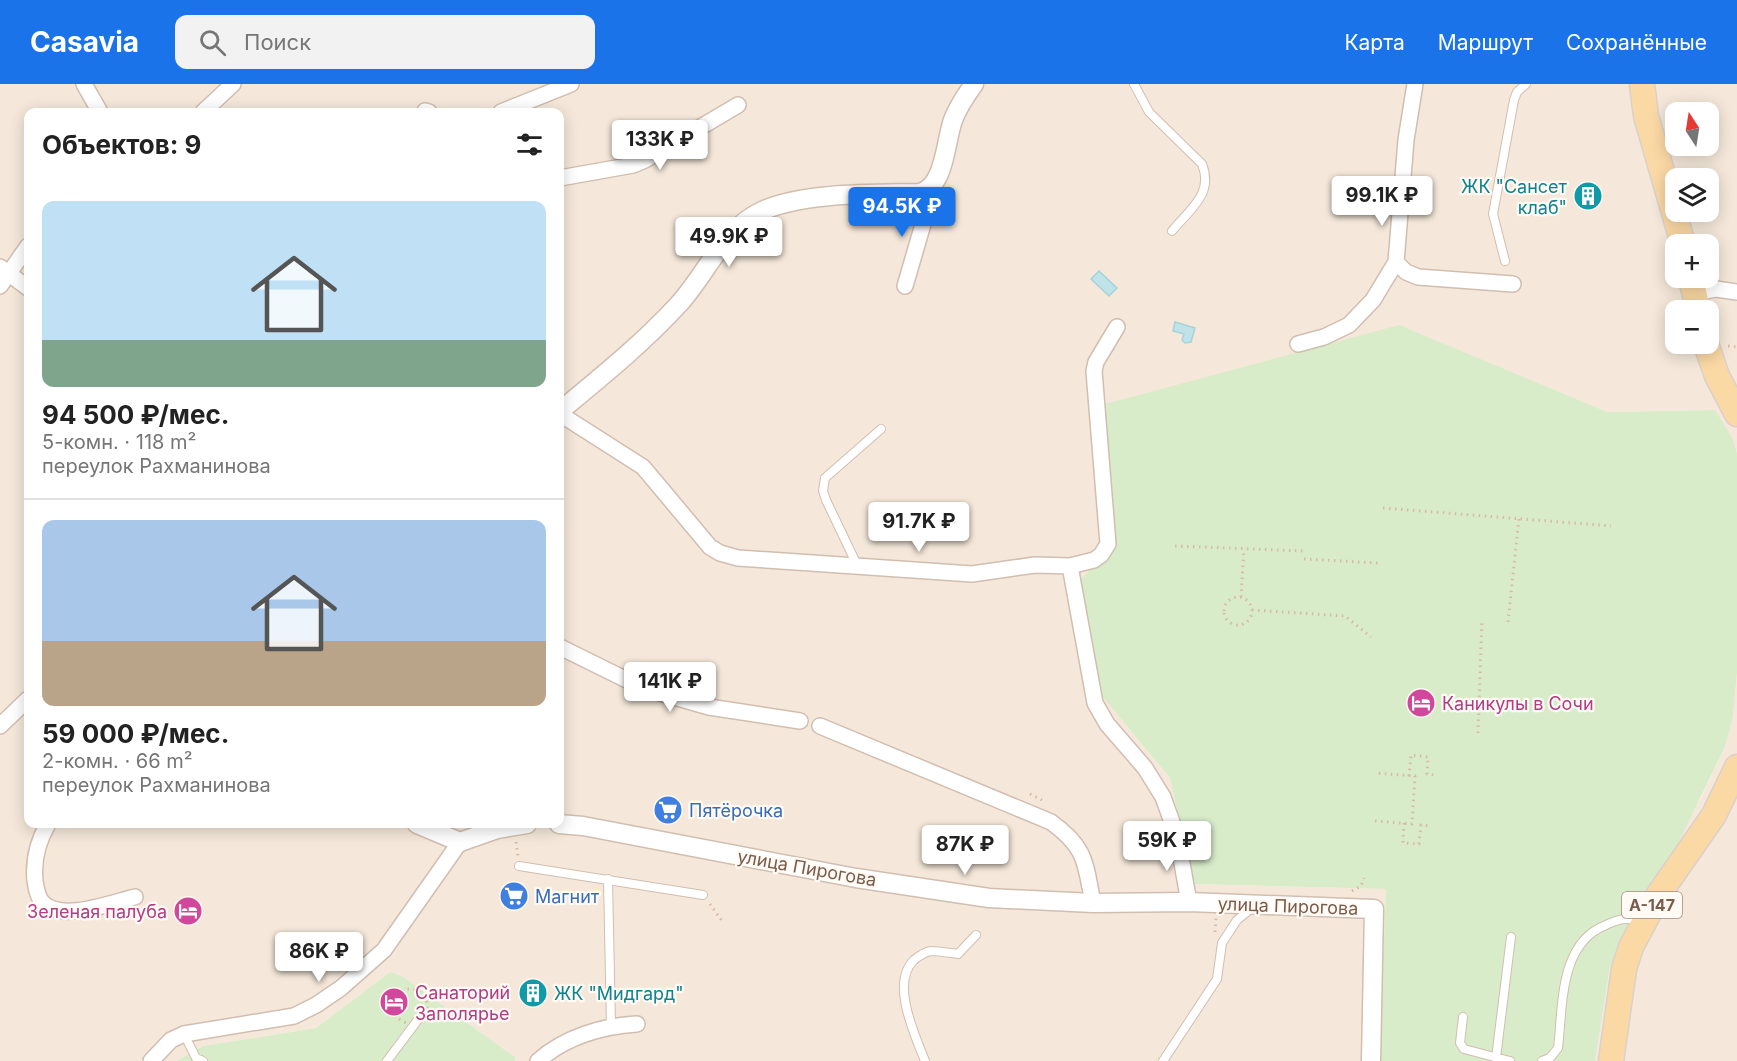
<!DOCTYPE html>
<html lang="ru">
<meta charset="utf-8">
<style>
:root{--surface:#fff;--page:#f2f2f2;--text:#222;--muted:#767676;--line:#e0e0e0;--accent:#1a73e8}
body{margin:0;font-family:Inter,sans-serif;background:var(--page);color:var(--text);height:100vh;display:flex;flex-direction:column;font-size:22px;white-space:nowrap}
*{box-sizing:border-box;margin:0}
p{font-size:20px;color:var(--muted)}
.icon{flex:none;width:33px;height:33px;fill:none;stroke:currentColor;stroke-width:2;stroke-linecap:round;stroke-linejoin:round}
.map{position:relative;flex:1;overflow:hidden}
.side{position:absolute;left:24px;top:24px;width:540px;height:720px;display:flex;flex-direction:column;background:var(--surface);border-radius:12px;box-shadow:0 3px 15px #0003}
.side>*{flex:none}
.needle{width:39px;rotate:348deg}
.buttons{position:absolute;left:1665px;top:18px;display:grid;gap:12px}
.buttons a{display:grid;place-items:center;width:54px;height:54px;border-radius:12px;background:var(--surface);box-shadow:0 3px 15px #0003;font-size:30px}
.price{position:absolute;translate:-50% -51px;padding:0 14px;border-radius:6px;background:#fff;color:#222;font-size:20px;line-height:39px;filter:drop-shadow(0 2px 3px #0008)}
.price::after{content:'';position:absolute;left:50%;top:36px;width:18px;height:14px;margin-left:-9px;background:inherit;clip-path:polygon(0 0,100% 0,50% 100%)}
.price.on{background:var(--accent);color:#fff}
ul{padding:0;list-style:none}
li{display:grid;align-content:center;gap:12px;height:318px;padding:0 18px}
li+li{border-top:2px solid var(--line)}
li span{display:grid;place-items:center;height:186px;border-radius:12px;color:#555}
li>.icon{margin-inline-start:auto}
span .icon{width:108px;height:108px;fill:#fffc;stroke-width:1}
li b{font-size:26px}
h2{display:flex;justify-content:space-between;align-items:center;height:72px;padding:0 18px;font-size:26px}
header{display:flex;align-items:center;gap:36px;box-sizing:border-box;height:84px;padding:0 30px;background:var(--accent);color:#fff}
header strong{font-size:28px}
nav{display:flex;gap:33px;margin-inline-start:auto;font-size:21px}
.search{width:420px;height:54px;background:var(--page);display:flex;align-items:center;gap:15px;box-sizing:border-box;padding:0 21px;border-radius:12px;color:var(--muted);font-size:22px}
.map>svg:first-child{display:block}
.residential{fill:#f5e8da;fill-rule:evenodd}
.green{fill:#d8ecc9}
.water{fill:#bfe3e8;stroke:#a5d3da;stroke-width:1.5}
.lines{fill:none;stroke-linecap:round;stroke-linejoin:round}
.service-casing{stroke:#d1beb0;stroke-width:10}
.minor-casing{stroke:#d1beb0;stroke-width:18}
.tertiary-casing{stroke:#d1beb0;stroke-width:21}
.primary-casing{stroke:#dad1cd;stroke-width:27}
.path{stroke:#d9b8a5;stroke-width:3;stroke-dasharray:1.5 4.5;stroke-linecap:butt}
.service{stroke:#fff;stroke-width:8}
.minor{stroke:#fff;stroke-width:15}
.tertiary{stroke:#fff;stroke-width:18}
.primary{stroke:#fbd9a5;stroke-width:24}
.labels{text-anchor:middle;dominant-baseline:central;stroke-width:4.5;stroke-linejoin:round;paint-order:stroke}
.shield{fill:#fffaf3;stroke:#a28b7f;stroke-width:1.5}
.shield-label{font-size:16px;font-weight:bold;fill:#7a5c4d}
.culture-label{font-size:18px;fill:#0d838f;stroke:#fffaf3;text-anchor:end}
.hotel-label{font-size:18px;fill:#b23c85;stroke:#fffaf3;text-anchor:start}
.shop-label{font-size:18px;fill:#366cbe;stroke:#fffaf3;text-anchor:start}
.street-label{font-size:18px;fill:#7a5c4d;stroke:#fffaf3}
</style>
<header>
<strong>Casavia</strong>
<div class="search"><svg class="icon" aria-label="search" viewBox="0 0 24 24"><circle cx="10" cy="10" r="6"/><path d="M15 15l6 6"/></svg>Поиск</div>
<nav><a>Карта</a><a>Маршрут</a><a>Сохранённые</a></nav>
</header>
<div class="map">
<svg width="1737" height="977" viewBox="0 0 1737 977">
<rect width="100%" height="100%" fill="#fdf6ec"/>
<path class="residential" d="M0 0H1737V369L1733 355 1714 326 1607 328 1399 242 1111 466 1096 605 1170 694 1193 800 1386 805 1379 977H515V973L402 892 390 888 316 944 203 962 176 977H0ZM28 28H560V740H28ZM1676 28H1708V62H1676ZM1676 94H1708V128H1676ZM1676 160H1708V194H1676ZM1676 226H1708V260H1676Z
M1737 589V977H1595L1610 882 1702 712 1725 663 1733 633Z"/>
<path class="green" d="M1399 241 1607 328 1715 326 1733 355 1737 369V589L1733 633 1725 663 1641 836 1610 882 1595 977H1379L1386 805 1193 800 1170 694 1096 605 1077 499 1111 466 1098 322Z
M390 888 402 892 515 973V977H176L203 962 316 944Z"/>
<path class="water" d="M1099 187 1117 204 1109 212 1091 195Z
M1175 238 1195 244 1191 258 1185 259 1182 256 1184 250 1173 247Z"/>
<g class="lines">
<g class="service-casing">
<path id="service" d="M1134 0 1149 28 1202 80C1214 110 1190 125 1172 147
M1505 177 1493 130 1514 16 1517 8 1526 0
M857 481 826 416 823 407 825 394 881 345
M519 782 703 811
M608 795 611 942
M1463 933 1460 959 1464 965 1510 977
M184 950 196 974 203 977
M1496 974 1511 853
M387 977 417 937
M925 977C915 951 890 899 914 876 919 872 924 868 931 867 939 867 950 869 958 870L976 851
M1163 977 1217 895 1222 859 1237 836 1252 824
M1542 977 1550 974 1558 964C1563 922 1559 859 1606 841 1618 835 1628 833 1642 836"/>
</g>
<g class="minor-casing">
<path id="minor" d="M84 0 100 28
M425 27 429 28
M203 28 233 0
M501 28 571 0
M560 94 633 81 645 76 738 21
M1396 178 1406 188 1418 193 1513 200
M0 183 28 204
M0 202 28 162
M905 202 928 123V107
M1694 209 1716 205 1737 208
M1298 260 1324 253 1349 241 1373 216 1396 178 1406 56 1415 0
M560 330 643 383 710 463 720 469 738 474 972 490 1035 481 1070 482 1094 476 1101 471 1108 460 1094 287 1096 278 1117 243
M1070 482 1095 619 1107 640 1145 684 1163 713 1177 752 1189 818
M560 563 643 604 709 623 800 637
M0 642 28 615
M820 642 1051 738C1087 764 1085 779 1093 819
M48 740C38 757 33 777 35 797 36 804 38 813 42 818 61 839 113 818 135 813
M151 977 171 956 184 950 294 932 316 921 341 904 384 866 460 758
M538 977C565 953 602 942 637 940"/>
</g>
<g class="tertiary-casing">
<path id="tertiary" d="M560 327C601 293 642 260 678 221 706 191 724 144 762 127 803 108 875 110 920 109 945 102 945 59 953 36 958 23 966 11 974 0
M417 740 460 758 497 745 527 740
M559 740 583 742 856 794 989 814 1093 819 1189 818 1374 825 1371 977"/>
</g>
<g class="primary-casing">
<path id="primary" d="M1642 0 1646 32 1683 160
M1691 194 1698 226
M1706 260 1717 292 1737 330
M1611 977 1624 885 1631 863 1659 810 1714 731 1737 683"/>
</g>
<path class="path" d="M1728 262 1737 263
M1383 424 1611 442
M1175 462 1305 467
M1304 475 1378 479
M1241 513 1244 465
M1224 527a14 14 0 1 1 28 0a14 14 0 1 1-28 0Z
M1252 526 1345 532 1371 553
M1508 538 1519 434
M1478 649 1482 535
M1409 692 1411 671 1428 673 1427 690 1434 691
M1030 710 1042 716
M1375 737 1412 740 1415 692 1375 689
M1404 739 1403 759 1419 760 1421 741 1429 742
M516 758 518 772
M1352 807 1361 802 1364 794
M710 820 722 837
M1215 848 1216 834
M393 922a17 17 0 1 1 34 0a17 17 0 1 1-34 0Z"/>
<use href="#service" class="service"/>
<use href="#minor" class="minor"/>
<use href="#tertiary" class="tertiary"/>
<use href="#primary" class="primary"/>
</g>
<defs>
<g id="building-disc" transform="scale(1.5)"><circle r="9.5" fill="#0f9aa8" stroke="#fffaf3"/><path d="M-4-6H4V6H1V3H-1V6H-4ZM-2.5-4.3h1.7v1.8h-1.7ZM.8-4.3h1.7v1.8H.8ZM-2.5-1h1.7V.8h-1.7ZM.8-1h1.7V.8H.8Z" fill="#fff"/></g>
<g id="hotel-disc" transform="scale(1.5)"><circle r="9.5" fill="#d1479c" stroke="#fffaf3"/><path d="M-6-4.5h1.5V1H6V5H4.5V3h-9V5H-6ZM-4 0a1.8 1.8 0 1 1 3.6 0ZM.5 0V-2.5h3Q6-2.5 6 0Z" fill="#fff"/></g>
<g id="supermarket-disc" transform="scale(1.5)"><circle r="9.5" fill="#3f7fe0" stroke="#fffaf3"/><path d="M-6-5.5h2.5l.6 2H6L4.5 2H-2.5L-4.4-4H-6ZM-1.5 3.2a1.3 1.3 0 1 0 .1 0ZM3 3.2a1.3 1.3 0 1 0 .1 0Z" fill="#fff"/></g>
</defs>
<g fill-rule="evenodd">
<use href="#building-disc" x="1588" y="112"/>
<use href="#hotel-disc" x="1421" y="619"/>
<use href="#supermarket-disc" x="668" y="726"/>
<use href="#supermarket-disc" x="514" y="812"/>
<use href="#hotel-disc" x="188" y="827"/>
<use href="#building-disc" x="533" y="909"/>
<use href="#hotel-disc" x="394" y="918"/>
</g>
<g class="labels">
<rect class="shield" x="1622" y="808" width="60" height="26" rx="4.5"/>
<g class="shield-label">
<text x="1652" y="821">А-147</text>
</g>
<g class="culture-label">
<text x="1567" y="102">ЖК "Сансет<tspan x="1567" dy="21">клаб"</tspan></text>
<text x="554" y="909" text-anchor="start">ЖК "Мидгард"</text>
</g>
<g class="hotel-label">
<text x="1442" y="619">Каникулы в Сочи</text>
<text x="167" y="827" text-anchor="end">Зеленая палуба</text>
<text x="415" y="908">Санаторий<tspan x="415" dy="21">Заполярье</tspan></text>
</g>
<g class="shop-label">
<text x="689" y="726">Пятёрочка</text>
<text x="535" y="812">Магнит</text>
</g>
<g class="street-label">
<text transform="translate(807 784) rotate(10)">улица Пирогова</text>
<text transform="translate(1288 822) rotate(2)">улица Пирогова</text>
</g>
</g>
</svg>
<div class="buttons">
<a><svg class="needle" viewBox="-14 -14 28 28"><path d="M0-13l5 13h-10z" fill="#e53935"/><path d="M0 13l5-13h-10z" fill="#767676"/></svg></a>
<a><svg class="icon" aria-label="layers" viewBox="0 0 24 24"><path d="M12 4l9 5-9 5-9-5zM3 14l9 5 9-5"/></svg></a>
<a>+</a>
<a>−</a>
</div>
<b class="price" style="left:660px;top:87px">133K ₽</b>
<b class="price" style="left:1382px;top:143px">99.1K ₽</b>
<b class="price on" style="left:902px;top:154px">94.5K ₽</b>
<b class="price" style="left:729px;top:184px">49.9K ₽</b>
<b class="price" style="left:919px;top:469px">91.7K ₽</b>
<b class="price" style="left:670px;top:629px">141K ₽</b>
<b class="price" style="left:1167px;top:788px">59K ₽</b>
<b class="price" style="left:965px;top:792px">87K ₽</b>
<b class="price" style="left:319px;top:899px">86K ₽</b>
<section class="side">
<h2>Объектов: 9<svg class="icon" aria-label="filters" viewBox="0 0 24 24"><path d="M4 7h16M4 17h16"/><circle cx="9" cy="7" r="2"/><circle cx="15" cy="17" r="2"/></svg></h2>
<ul>
<li><span style="background:linear-gradient(#bfe0f5 75%,#7fa58c 0)"><svg class="icon" aria-label="home" viewBox="0 0 24 24"><path d="M3 11l9-7 9 7M6 9v11h12V9"/></svg></span><div><b>94 500 ₽/мес.</b><p>5-комн. · 118 m²</p><p>переулок Рахманинова</p></div></li>
<li><span style="background:linear-gradient(#a9c7e8 65%,#b9a48a 0)"><svg class="icon" aria-label="home" viewBox="0 0 24 24"><path d="M3 11l9-7 9 7M6 9v11h12V9"/></svg></span><div><b>59 000 ₽/мес.</b><p>2-комн. · 66 m²</p><p>переулок Рахманинова</p></div></li>
</ul>
</section>
</div>
